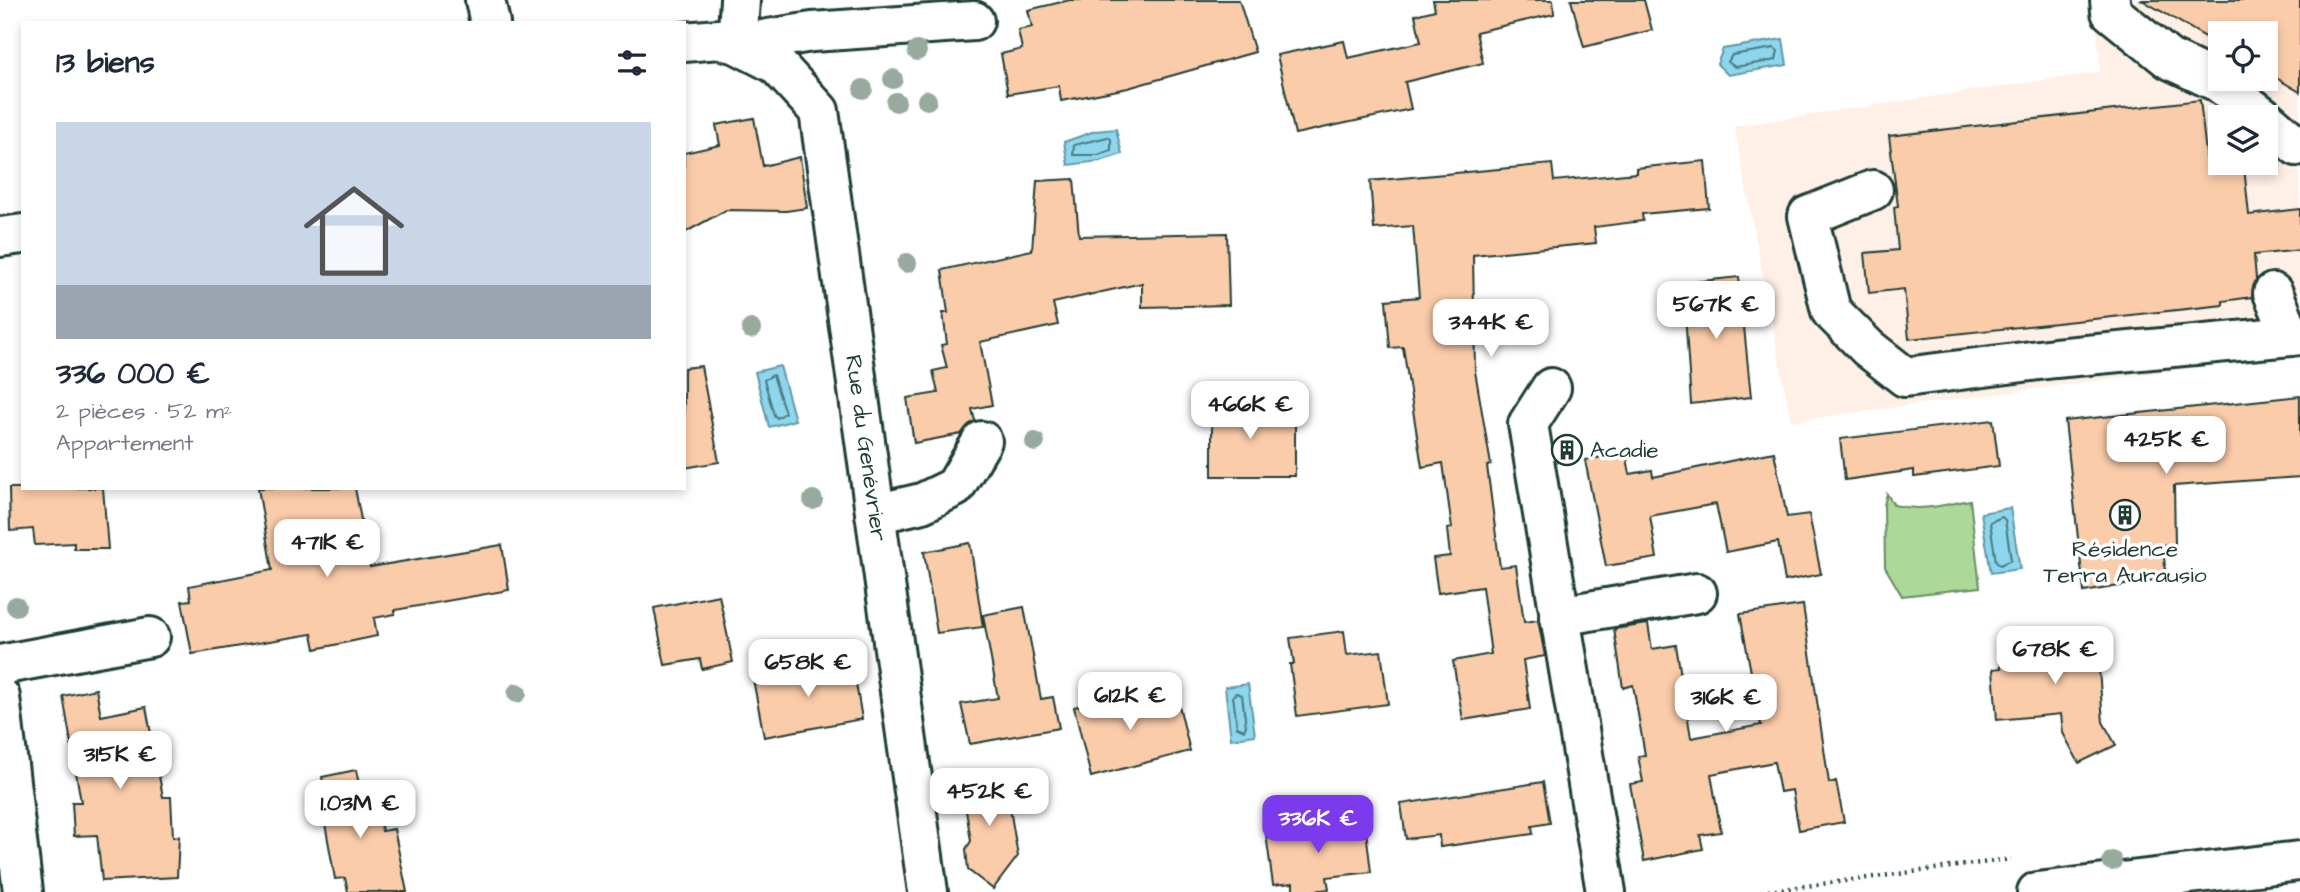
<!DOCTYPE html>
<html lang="fr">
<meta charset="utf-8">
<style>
:root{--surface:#fff;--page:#f2f2f3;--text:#1f2937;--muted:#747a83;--accent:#7c3aed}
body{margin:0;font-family:"Architects Daughter",sans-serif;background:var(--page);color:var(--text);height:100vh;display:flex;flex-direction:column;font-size:26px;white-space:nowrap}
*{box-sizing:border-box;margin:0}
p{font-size:23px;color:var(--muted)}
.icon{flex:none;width:38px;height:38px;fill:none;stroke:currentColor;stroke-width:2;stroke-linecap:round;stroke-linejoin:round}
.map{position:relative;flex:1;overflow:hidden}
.side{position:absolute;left:21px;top:21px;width:665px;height:469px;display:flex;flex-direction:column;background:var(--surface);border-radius:0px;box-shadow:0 4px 10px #0003}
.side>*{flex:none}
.controls{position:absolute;left:2208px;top:21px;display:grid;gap:14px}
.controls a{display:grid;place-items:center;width:70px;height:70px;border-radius:0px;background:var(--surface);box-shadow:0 4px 10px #0003;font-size:35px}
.price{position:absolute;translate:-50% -60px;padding:0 16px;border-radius:14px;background:#fff;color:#222;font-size:23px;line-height:46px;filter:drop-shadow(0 2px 4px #0008)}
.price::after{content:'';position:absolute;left:50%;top:42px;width:21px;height:16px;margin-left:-10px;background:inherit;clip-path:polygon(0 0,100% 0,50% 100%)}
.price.active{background:var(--accent);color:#fff}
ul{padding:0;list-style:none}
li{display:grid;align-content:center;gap:14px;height:371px;padding:0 35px}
li span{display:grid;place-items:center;height:217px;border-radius:0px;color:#555}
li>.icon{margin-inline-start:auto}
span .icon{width:126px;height:126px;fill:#fffc;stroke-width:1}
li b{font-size:30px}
h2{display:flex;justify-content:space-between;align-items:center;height:84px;padding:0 35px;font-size:30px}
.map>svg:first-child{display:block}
.built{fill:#fef0e6;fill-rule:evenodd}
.green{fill:#acd998;stroke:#668b66;stroke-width:2}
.water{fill:#8dd6ee;stroke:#6199a4;stroke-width:2}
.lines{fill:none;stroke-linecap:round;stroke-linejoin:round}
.shore{stroke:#4b7a7e;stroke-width:2}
.building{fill:#fbccaa;stroke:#1f3d34;stroke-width:2}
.minor-casing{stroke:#1f3d34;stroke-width:44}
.path{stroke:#1f3d34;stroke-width:4.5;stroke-dasharray:2 5;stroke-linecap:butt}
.minor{stroke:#fff;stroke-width:38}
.tree{fill:#97aa9d}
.labels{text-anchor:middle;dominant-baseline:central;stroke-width:7;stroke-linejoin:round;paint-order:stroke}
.street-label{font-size:23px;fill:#1f3d34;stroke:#fff}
.poi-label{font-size:23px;fill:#1f3d34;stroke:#fff;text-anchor:start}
</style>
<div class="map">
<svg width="2300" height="892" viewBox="0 0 2300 892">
<rect width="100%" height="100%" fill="#fff"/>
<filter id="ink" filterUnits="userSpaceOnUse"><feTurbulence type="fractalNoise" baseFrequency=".0143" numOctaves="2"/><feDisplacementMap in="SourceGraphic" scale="14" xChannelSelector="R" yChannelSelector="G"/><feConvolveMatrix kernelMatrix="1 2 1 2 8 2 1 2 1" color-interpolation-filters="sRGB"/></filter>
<g filter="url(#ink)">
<path class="built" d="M2095 0H2300V354L1791 421 1734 126 2100 72ZM2221 33H2266V79H2221ZM2221 117H2266V163H2221Z"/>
<path class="green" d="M1887 494 1894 505C1920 512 1944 505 1970 500L1980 587 1902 596 1885 567 1884 505Z"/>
<path class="water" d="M1783 39 1787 65 1728 75 1717 64 1723 49Z
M1116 129 1122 154 1100 161 1068 165 1064 142 1095 131Z
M780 366 795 420 769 427 755 372Z
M2010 508 2020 569 1991 573 1981 513Z
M1248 684 1255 735 1231 739 1225 687Z"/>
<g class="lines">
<path class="shore" d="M1774 48 1778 51 1776 60 1735 67 1728 62 1732 55Z
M1108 137 1111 139V150L1098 155H1073L1074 145Z
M773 375 785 413 777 418 774 415 764 380Z
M2002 517 2005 520 2011 560 2000 565 1996 562 1990 522Z
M1236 693 1242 695 1246 726 1244 730 1237 727 1233 696Z"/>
</g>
<path class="building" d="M1070 0H1239L1255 52 1128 88 1061 101 1059 86 1008 94 1001 54 1022 49 1018 30 1032 27 1028 10Z
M1433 0H1553L1554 14 1476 32 1483 63 1405 82 1411 109 1295 134 1277 55 1344 41 1348 58 1421 42 1415 15 1435 10Z
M1571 0H1644L1652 30 1584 47Z
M2142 0H2300V92L2266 72V33H2221V46Z
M2200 100 2208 171 2244 167 2249 215 2300 209V250L2254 255 2256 279 2252 297 2223 301V305L1909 339 1904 289 1869 293 1865 253 1898 250 1894 207 1898 206 1889 136Z
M754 118 763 166 800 157 807 208 786 211 726 210 684 233V153L720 145 716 125Z
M1705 161 1709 208 1642 214 1643 221 1594 227 1596 243 1473 255 1475 371 1491 465 1487 466 1500 567 1516 565 1524 622 1538 620 1545 656 1523 660 1530 709 1463 720 1453 661 1491 654 1482 587 1438 593 1433 558 1450 556 1447 529 1452 528 1443 463 1422 467 1403 347 1390 348 1386 300 1419 297 1413 226 1374 229 1370 181 1552 164 1554 181 1636 173V168Z
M1074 179 1079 236 1227 233 1229 305 1142 307V283L1053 303 1058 325 980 342 992 405 972 409 975 421 961 434 914 443 907 398 938 393 933 371 947 368 941 345 947 344 943 313H948L942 270 1032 250 1037 181Z
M1739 277 1751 397 1691 404 1683 283Z
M701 366 719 462 684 468V368Z
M2300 396V477L2174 486 2175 544 2163 545 2166 578 2084 592 2065 421Z
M1264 399V421H1295V476H1212V400Z
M1993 420 1999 466 1914 477V470L1845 480 1840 439Z
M1774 452 1787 517 1809 514 1821 574 1785 581 1778 542 1726 552 1716 504 1650 516 1657 558 1606 566 1585 460 1626 453 1630 474 1652 470 1653 477Z
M9 488H103L108 549H74V543L35 545 33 529 10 531Z
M258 488H355L370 567 502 545 509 590 395 610V614L374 618 377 636 315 649 312 634 192 654 182 601 191 600 189 586 272 570Z
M970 543 983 627 937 633 924 552Z
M719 595 733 662 702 669 700 659 665 665 654 608Z
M1803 605 1829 783 1836 781 1844 822 1799 830 1792 790 1780 792 1774 762 1711 774 1721 832 1700 835 1703 849 1644 861 1630 784 1643 782 1638 756 1645 755 1633 685 1623 688 1614 629 1648 624 1652 649 1676 645 1691 738 1761 725 1740 614Z
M1024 607 1041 699 1053 697 1059 728 970 744 961 704 998 698 983 615Z
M2096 630 2103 722 2116 745 2079 763 2063 733 2061 714 1997 720 1993 669 2001 668 1999 639Z
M1344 631 1347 655 1381 651 1388 704 1297 716 1290 664H1294L1290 638Z
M852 660 862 719 764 737 753 679Z
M96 689 101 716 146 707 163 797H171L173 837 179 836 177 877 102 881 97 835 74 836 72 802H81L63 696Z
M1152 689 1156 706 1178 701 1190 751 1091 777 1074 707Z
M356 770 366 818 379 815 382 831 394 829 407 892H348L345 878 335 879 324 818 329 817 322 777Z
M1004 773 1018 856 993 889 968 870 966 849 971 841 961 780Z
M1543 782 1550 823 1532 826 1533 834 1440 847 1439 835 1406 839 1401 804Z
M1365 822 1371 872 1327 877 1329 889 1305 892H1293V883L1273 885 1266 834Z"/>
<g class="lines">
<g class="minor-casing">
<path id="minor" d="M485 0 490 23
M2110 0 2111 12 2169 59 2218 82 2264 117
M684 42 719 39 737 44 812 32 974 21
M737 44 776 64 819 111 928 892
M737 44 740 0
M2266 119 2297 146 2300 145
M1873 190 1808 216 1831 311 1868 348 1905 377 2055 358 2291 336
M0 237 23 234
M2273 293 2291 336 2300 335
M1551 388 1528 424 1606 892
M875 514 922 503 955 487 982 441
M1559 616 1697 593
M0 665 150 637
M0 697 23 892
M2037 892 2300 861"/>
</g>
<path class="path" d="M1761 892 2011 859"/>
<use href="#minor" class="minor"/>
</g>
<g class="tree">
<circle cx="917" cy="51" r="10"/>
<circle cx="893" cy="79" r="10"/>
<circle cx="863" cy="89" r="10"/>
<circle cx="927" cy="100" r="10"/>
<circle cx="896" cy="102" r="10"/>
<circle cx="907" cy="263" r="10"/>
<circle cx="751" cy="329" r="10"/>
<circle cx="1035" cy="442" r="10"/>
<circle cx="813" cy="500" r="10"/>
<circle cx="16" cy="606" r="10"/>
<circle cx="517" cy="693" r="10"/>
<circle cx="2112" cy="861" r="10"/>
</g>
</g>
<defs>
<g id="building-ring" transform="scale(1.575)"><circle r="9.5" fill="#fff" stroke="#1f3d34" stroke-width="1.5"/><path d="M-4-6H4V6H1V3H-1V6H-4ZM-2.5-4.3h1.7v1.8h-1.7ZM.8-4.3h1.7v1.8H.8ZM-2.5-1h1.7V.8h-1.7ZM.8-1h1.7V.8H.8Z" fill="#1f3d34"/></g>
</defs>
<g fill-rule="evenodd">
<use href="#building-ring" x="1567" y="450"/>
<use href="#building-ring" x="2125" y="515"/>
</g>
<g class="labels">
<g class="street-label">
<text transform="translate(866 448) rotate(82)">Rue du Genévrier</text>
</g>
<g class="poi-label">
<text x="1590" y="450">Acadie</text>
<text x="2125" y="549" text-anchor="middle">Résidence<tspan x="2125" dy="26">Terra Aurausio</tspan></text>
</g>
</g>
</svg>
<div class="controls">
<a><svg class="icon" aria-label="locate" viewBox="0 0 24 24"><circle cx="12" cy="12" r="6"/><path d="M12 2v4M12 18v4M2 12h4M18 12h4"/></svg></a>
<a><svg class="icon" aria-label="layers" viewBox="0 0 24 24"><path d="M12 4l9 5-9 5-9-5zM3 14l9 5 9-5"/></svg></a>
</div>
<b class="price" style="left:1716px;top:341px">567K €</b>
<b class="price" style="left:1491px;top:359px">344K €</b>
<b class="price" style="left:1250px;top:441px">466K €</b>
<b class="price" style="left:2166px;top:476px">425K €</b>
<b class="price" style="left:327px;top:579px">471K €</b>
<b class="price" style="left:2055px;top:686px">678K €</b>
<b class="price" style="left:808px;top:699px">658K €</b>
<b class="price" style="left:1130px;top:732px">612K €</b>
<b class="price" style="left:1726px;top:734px">316K €</b>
<b class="price" style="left:120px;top:791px">315K €</b>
<b class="price" style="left:989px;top:828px">452K €</b>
<b class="price" style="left:360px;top:840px">1.03M €</b>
<b class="price active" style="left:1318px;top:855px">336K €</b>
<section class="side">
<h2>13 biens<svg class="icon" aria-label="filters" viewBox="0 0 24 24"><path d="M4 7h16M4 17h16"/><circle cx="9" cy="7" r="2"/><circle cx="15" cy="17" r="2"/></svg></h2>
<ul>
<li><span style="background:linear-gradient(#c9d6e8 75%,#9aa5b1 0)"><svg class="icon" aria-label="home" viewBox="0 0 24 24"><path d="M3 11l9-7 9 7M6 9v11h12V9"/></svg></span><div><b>336 000 €</b><p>2 pièces · 52 m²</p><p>Appartement</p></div></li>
</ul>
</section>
</div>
